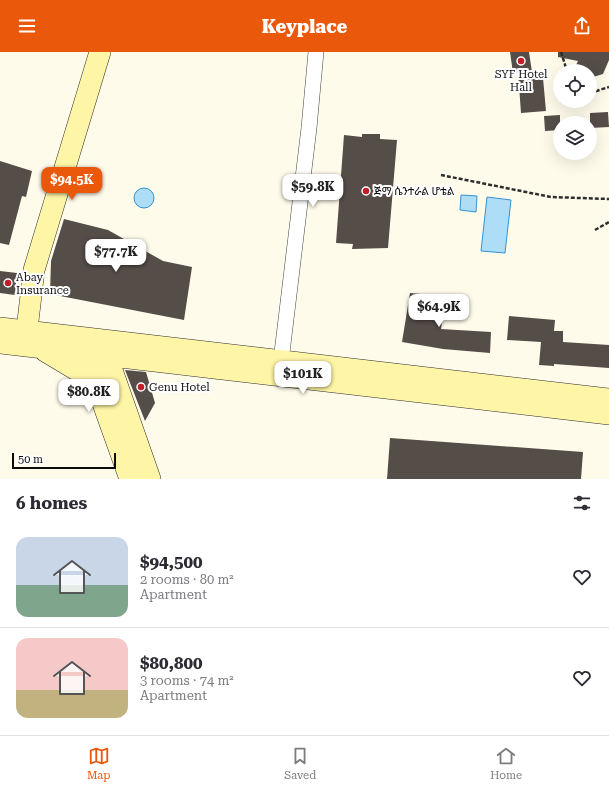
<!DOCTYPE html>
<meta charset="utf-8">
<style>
:root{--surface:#fff;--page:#f7f7f7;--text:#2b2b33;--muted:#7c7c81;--line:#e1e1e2;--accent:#ea580c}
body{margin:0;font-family:"Roboto Serif","Noto Sans Ethiopic",serif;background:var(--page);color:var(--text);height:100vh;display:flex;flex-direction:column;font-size:15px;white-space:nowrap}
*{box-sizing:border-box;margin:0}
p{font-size:13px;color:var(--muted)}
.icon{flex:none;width:22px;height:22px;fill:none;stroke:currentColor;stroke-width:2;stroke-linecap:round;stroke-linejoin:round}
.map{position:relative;height:427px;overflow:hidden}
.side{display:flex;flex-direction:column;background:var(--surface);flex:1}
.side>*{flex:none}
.fabs{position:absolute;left:553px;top:12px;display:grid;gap:8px}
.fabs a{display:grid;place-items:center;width:44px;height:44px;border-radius:50%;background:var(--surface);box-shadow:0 4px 16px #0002;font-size:20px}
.scale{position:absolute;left:12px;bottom:10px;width:104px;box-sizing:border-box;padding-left:4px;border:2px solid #0c0c0c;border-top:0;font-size:11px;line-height:14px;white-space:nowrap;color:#0c0c0c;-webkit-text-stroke:3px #fff;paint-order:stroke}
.price{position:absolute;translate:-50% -34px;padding:0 9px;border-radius:8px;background:#fff;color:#222;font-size:13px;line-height:26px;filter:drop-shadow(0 1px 2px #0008)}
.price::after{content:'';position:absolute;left:50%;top:24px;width:12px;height:9px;margin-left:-6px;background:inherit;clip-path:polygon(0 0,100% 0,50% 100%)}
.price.active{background:var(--accent);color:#fff}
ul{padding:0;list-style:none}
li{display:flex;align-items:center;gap:12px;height:100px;padding:0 16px}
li+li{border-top:1px solid var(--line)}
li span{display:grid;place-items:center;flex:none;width:112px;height:80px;border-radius:12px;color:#555}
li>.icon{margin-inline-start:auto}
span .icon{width:48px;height:48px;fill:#fffc;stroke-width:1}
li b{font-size:17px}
h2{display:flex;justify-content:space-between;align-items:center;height:48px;padding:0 16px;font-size:17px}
header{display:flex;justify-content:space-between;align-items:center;height:52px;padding:0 16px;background:var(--accent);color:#fff;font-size:18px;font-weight:800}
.menu{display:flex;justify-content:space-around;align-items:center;height:56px;border-top:1px solid var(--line);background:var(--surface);font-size:11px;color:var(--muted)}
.menu a{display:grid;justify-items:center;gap:2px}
.menu .active{color:var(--accent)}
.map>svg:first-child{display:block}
.water{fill:#aeddf8;stroke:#3293d2}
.building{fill:#554d48}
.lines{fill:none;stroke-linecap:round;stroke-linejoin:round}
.street-casing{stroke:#3f3f3f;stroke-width:16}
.secondary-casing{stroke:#2e2e2e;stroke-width:22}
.path{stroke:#2e2e2e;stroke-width:2.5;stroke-dasharray:4 2;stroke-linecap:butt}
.street{stroke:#fff;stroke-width:15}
.secondary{stroke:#fff5a6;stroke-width:21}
.poi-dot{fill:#c11f28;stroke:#fff;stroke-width:1.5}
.labels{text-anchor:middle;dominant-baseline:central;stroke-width:4;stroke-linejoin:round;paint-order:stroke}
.poi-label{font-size:11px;fill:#0c0c0c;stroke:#fff;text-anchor:start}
</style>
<header><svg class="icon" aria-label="menu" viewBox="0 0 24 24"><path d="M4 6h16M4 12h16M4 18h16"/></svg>Keyplace<svg class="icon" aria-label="share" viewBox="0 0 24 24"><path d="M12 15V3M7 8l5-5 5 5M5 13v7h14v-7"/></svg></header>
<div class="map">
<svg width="609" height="427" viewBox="0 0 609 427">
<rect width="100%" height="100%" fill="#fffbeb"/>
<path class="water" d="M134 146a10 10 0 1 1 20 0a10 10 0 1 1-20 0Z
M461 143 477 144 476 160 460 158Z
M487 145 511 148 505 201 481 199Z"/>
<path class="building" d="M510 0H529L533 27 543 26 546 59 521 61 518 20 513 21Z
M558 0H609V8L603 22 590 26V19H577L580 14 576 13 578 9 558 5Z
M608 60 609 75 590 76V61Z
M560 63V78L545 79 544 64Z
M362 82H380V87L397 88 388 196 352 197 353 192 336 191 344 83 362 85Z
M0 109 32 119 26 145 22 144 9 193 0 191Z
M64 167 108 178 163 209 192 215 184 268 50 242 51 209Z
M0 219 17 221 15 243 0 241Z
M410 241 442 244 438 270H442L441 277 491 280 490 301 443 297 402 290Z
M509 264 555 268 554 279H563V290L609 293V316L554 312V314L539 313 541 290 507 288Z
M125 318 146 320 155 351 145 369Z
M390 386 583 400 581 427H387Z"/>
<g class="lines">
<g class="street-casing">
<path id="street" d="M281 309 309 76 316 0"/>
</g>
<g class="secondary-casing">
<path id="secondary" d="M0 276 609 347
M84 288 85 301 130 427
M0 291 609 362
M106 291 107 304 150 427
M25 294 34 218 100 0
M45 299 95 329"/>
</g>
<path class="path" d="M561 0 567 19
M590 41 609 35
M441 123 551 145 609 147
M595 178 609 170"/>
<use href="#street" class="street"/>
<use href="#secondary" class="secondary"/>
</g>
<g class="poi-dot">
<circle cx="521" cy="9" r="4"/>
<circle cx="366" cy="139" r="4"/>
<circle cx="8" cy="231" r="4"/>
<circle cx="141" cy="335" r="4"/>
</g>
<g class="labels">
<g class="poi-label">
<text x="521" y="22" text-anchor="middle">SYF Hotel<tspan x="521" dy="13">Hall</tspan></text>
<text x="374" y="139">ጅማ ሴንተራል ሆቴል</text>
<text x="16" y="225">Abay<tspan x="16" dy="13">Insurance</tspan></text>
<text x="149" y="335">Genu Hotel</text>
</g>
</g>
</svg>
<div class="fabs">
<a><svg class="icon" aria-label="locate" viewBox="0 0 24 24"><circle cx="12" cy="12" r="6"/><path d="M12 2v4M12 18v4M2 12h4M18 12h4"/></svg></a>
<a><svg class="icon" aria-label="layers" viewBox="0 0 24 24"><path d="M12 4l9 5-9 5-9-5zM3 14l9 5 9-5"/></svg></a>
</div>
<div class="scale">50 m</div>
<b class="price active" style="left:72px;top:149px">$94.5K</b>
<b class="price" style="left:313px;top:156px">$59.8K</b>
<b class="price" style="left:116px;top:221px">$77.7K</b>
<b class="price" style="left:439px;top:276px">$64.9K</b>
<b class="price" style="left:303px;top:343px">$101K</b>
<b class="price" style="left:89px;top:361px">$80.8K</b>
</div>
<section class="side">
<h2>6 homes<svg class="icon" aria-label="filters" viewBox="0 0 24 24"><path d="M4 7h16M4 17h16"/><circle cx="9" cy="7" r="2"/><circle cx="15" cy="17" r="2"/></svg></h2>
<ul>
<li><span style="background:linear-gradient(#c9d6e8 60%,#7fa58c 0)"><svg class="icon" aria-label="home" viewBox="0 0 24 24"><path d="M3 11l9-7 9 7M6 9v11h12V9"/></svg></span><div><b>$94,500</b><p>2 rooms · 80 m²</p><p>Apartment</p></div><svg class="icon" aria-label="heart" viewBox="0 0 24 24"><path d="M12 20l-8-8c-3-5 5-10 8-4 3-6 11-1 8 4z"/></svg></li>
<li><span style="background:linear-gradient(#f6c9c9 65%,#c2b280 0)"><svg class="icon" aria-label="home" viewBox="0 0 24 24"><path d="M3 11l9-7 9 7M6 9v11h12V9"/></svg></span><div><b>$80,800</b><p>3 rooms · 74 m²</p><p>Apartment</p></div><svg class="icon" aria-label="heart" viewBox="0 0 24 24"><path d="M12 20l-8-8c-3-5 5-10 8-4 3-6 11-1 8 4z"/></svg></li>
</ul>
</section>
<nav class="menu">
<a class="active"><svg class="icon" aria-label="map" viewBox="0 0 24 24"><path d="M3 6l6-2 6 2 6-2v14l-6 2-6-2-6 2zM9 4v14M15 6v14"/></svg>Map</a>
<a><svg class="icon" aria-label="saved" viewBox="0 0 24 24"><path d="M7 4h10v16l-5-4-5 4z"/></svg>Saved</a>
<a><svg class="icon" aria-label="home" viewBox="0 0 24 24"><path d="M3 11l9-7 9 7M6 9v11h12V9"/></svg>Home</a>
</nav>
